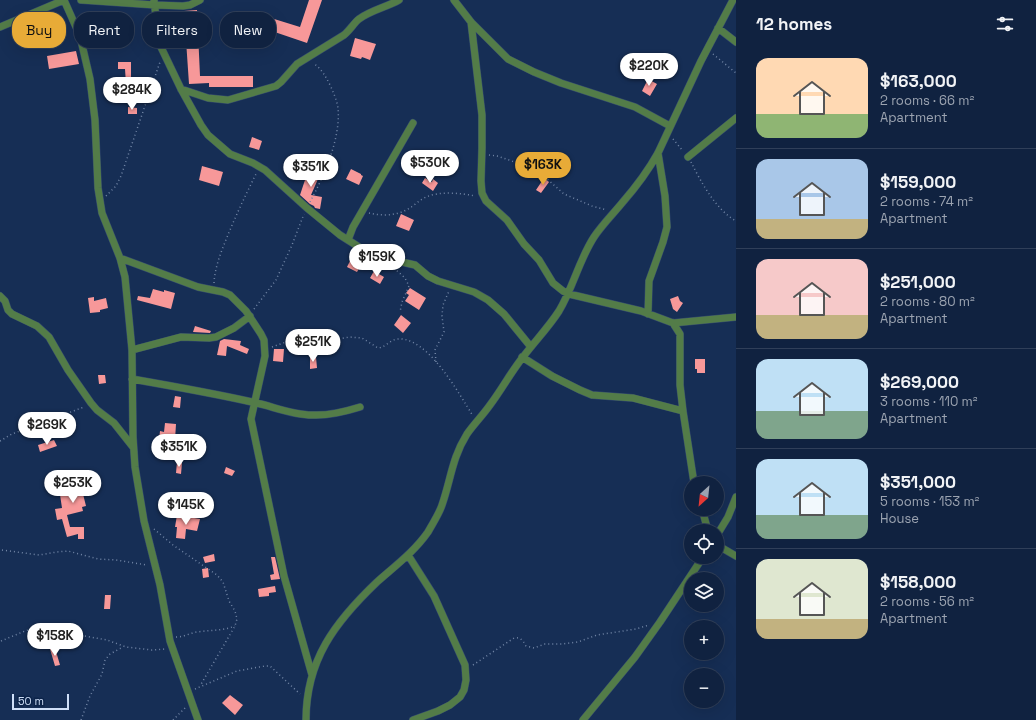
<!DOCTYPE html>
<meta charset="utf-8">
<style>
:root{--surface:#102240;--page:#192a47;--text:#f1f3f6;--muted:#9ca4b1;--line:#303f59;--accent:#e8ab37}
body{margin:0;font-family:"Space Grotesk",sans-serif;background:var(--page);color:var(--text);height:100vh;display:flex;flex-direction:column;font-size:15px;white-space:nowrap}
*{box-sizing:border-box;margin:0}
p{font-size:13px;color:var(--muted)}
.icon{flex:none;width:22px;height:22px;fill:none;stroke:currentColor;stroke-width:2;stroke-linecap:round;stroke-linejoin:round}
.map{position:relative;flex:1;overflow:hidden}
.panel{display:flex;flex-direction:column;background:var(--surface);width:300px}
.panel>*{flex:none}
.hud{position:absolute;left:12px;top:12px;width:380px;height:36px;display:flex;gap:8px}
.needle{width:26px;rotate:207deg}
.fabs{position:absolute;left:684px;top:476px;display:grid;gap:8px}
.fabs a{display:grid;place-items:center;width:40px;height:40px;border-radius:50%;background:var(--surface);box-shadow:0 4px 16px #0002,0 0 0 1px var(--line);font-size:20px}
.scale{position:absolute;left:12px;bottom:10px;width:57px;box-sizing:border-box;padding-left:4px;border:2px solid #cfdff8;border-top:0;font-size:11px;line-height:14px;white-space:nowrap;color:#cfdff8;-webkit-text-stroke:3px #0c244a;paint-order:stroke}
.price{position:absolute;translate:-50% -34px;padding:0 9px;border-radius:14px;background:#fff;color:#222;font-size:13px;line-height:26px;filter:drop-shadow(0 1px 2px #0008)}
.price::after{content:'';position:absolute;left:50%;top:24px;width:12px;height:9px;margin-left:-6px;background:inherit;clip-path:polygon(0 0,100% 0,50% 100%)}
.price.selected{background:var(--accent);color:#111}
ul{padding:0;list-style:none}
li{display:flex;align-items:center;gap:12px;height:100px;padding:0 20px}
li+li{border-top:1px solid var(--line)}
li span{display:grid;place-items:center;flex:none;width:112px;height:80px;border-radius:12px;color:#555}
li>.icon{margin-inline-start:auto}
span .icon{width:48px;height:48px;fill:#fffc;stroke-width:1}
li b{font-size:17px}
h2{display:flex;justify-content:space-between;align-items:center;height:48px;padding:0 20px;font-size:17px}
.chip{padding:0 14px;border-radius:16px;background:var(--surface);box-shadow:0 4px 16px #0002,0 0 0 1px var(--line);font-size:14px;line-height:36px}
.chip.selected{background:var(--accent);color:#111}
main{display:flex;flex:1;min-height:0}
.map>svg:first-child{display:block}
.building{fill:#f79899}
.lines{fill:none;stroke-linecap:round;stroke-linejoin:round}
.minor-casing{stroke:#344a6f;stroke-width:8}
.path{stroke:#7286a6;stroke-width:1.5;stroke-dasharray:1 3;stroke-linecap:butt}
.minor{stroke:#537c48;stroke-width:7}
</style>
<main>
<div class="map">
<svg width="736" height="720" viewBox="0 0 736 720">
<rect width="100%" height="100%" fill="#162e55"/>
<path class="building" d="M309 0H322L307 43 248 23 252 12 300 27Z
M197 10 200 76H253V87H209V83L189 84 184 11Z
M355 38 376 44 370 60 362 57 361 59 350 56Z
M76 51 79 64 49 69 47 56Z
M118 62H131V91H117V84H126L125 69H118Z
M648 79 657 84 650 96 642 91Z
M128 107 137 108V114H128Z
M252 137 262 141 259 150 249 147Z
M202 166 223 172 219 186 199 180Z
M309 166 321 172 311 195 322 197 320 209 315 208 314 206 310 204 300 195 306 177 304 176Z
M351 169 361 174V175L363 176 359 185 346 179Z
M425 178 432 182 433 179 438 183 433 191 422 183Z
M544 178 549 182 541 193 536 190Z
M401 214 414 220 409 231 396 226Z
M351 259 361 265 357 272 347 267Z
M374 271 384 277 380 284 370 278Z
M410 288 426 298 419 310 405 301 409 295 406 293Z
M153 289 164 292V290L175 293 171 309 137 300 138 296 150 298Z
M678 296 680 301 683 303 677 312 673 309 670 299Z
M94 297V301L106 298 108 308 100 310V312L90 313 88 298Z
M401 315 411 323 403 333 394 325Z
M195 326 211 331 210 333 193 332Z
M224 339 241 341 240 345 249 349 247 354 227 346 226 356 217 355 220 341Z
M274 349H284L283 362 273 361Z
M316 357 317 368 310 369V358Z
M695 359H705V373H697V369H695Z
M98 375H105L106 383 99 384Z
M175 396 181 397 180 408 173 407Z
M165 423 176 424 175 440 171 439V442L159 440 160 431 164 432Z
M54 440 57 446 40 452 38 445Z
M177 462 182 463 181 474 176 473Z
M226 467 235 471 232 476 224 473Z
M90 477 92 488 82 490 86 506 82 507 83 511 67 515 70 527H84V539H78V534L67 537 62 519 57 520 55 509 62 508 59 488 68 486 67 482Z
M177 515 200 519 197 531 186 529 185 539 176 538 177 527H175Z
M214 554 215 561 205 563 203 557Z
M271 557H275L280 579 271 580 270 575 274 574Z
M208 568 209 577 203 578 202 569Z
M275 586 276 592 269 593V596L259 597 258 589Z
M105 595H111L110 609H104Z
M55 648 60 665 55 666 50 649Z
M230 695 243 705 235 715 222 703Z"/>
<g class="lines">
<g class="minor-casing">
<path id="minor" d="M64 0 80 36 90 79 95 120 98 188 102 213 120 258 125 277 132 350 133 437 135 467 144 521 160 585 170 641 198 720
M81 0 155 5 183 6 190 5 200 0
M154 0 159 43 181 89 201 125 208 135 230 154 253 163 265 170 307 208 340 235 359 247 380 257 415 265 428 276 438 281 474 292 488 300 504 314 531 347
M454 0 471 22 508 59 534 72 561 83 635 107 670 126
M471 22 482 115V148L481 181 482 193 486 201 507 220 524 244 539 260 553 283 563 291 569 294 641 311 673 323 736 317
M0 27 64 0
M718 28 736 42
M181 89 208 98 228 100 276 86 281 82 297 64 344 35C350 30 354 23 359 19 371 10 387 7 399 0
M688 157 736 118
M348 240 353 227 413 123
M120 258 198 287 223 292 230 295 246 311 261 334 264 340 265 356 251 419 284 576 312 675
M0 296 5 301 8 310 12 314 37 326 49 337 68 370 91 403 97 410 114 423 133 447
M648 314 649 281 663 242 667 227 665 196 658 153
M673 323 680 334V385L683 411 694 483
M132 350 181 337 209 338 216 337 234 328 250 316
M522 357 552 376 580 390 592 395 633 398 683 411
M132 379C172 386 212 393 252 402 272 406 292 415 312 415 329 416 344 412 360 407
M702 509 708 531
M717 535 728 517 736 497
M717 545 736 556
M408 555 434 596 465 665 466 680 464 690 460 697 450 705 438 711 413 720
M306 720C306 660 335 622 377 582 395 566 414 552 428 532 433 523 439 514 442 505 451 479 452 458 467 434 474 424 483 415 490 405 502 389 511 372 523 357 535 341 548 328 559 311 573 288 579 260 594 237 602 225 613 214 622 203 636 187 648 171 658 153L701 61 733 0
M583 720 635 657 660 622 703 557"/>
</g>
<path class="path" d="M713 54 736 73
M673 139 683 151
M489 155 497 156 512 161 546 178 564 194 592 206 607 210
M691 162C701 182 716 210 736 221
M106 196 116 186 121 176 160 62
M310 202C324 176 341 138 338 108 337 101 334 94 331 87 326 77 322 69 313 63
M369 213C381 216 396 216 408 209 414 206 419 200 426 197 440 191 461 193 475 196
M394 268 405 278 409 286 402 302 400 312
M214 283C215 265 223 247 230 230 238 211 247 192 256 174
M254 309 276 280 292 245 304 214
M272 347 286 342 312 343 350 337 362 338 378 348C386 347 390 340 397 339 428 336 459 394 473 416
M436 362 435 350 444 332 442 316 443 305 449 291
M0 441 12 434 84 407
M154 529 173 545 217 575 223 582 229 601 235 611 237 619 235 626 200 686
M2 550 39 555 57 552 68 551 98 559 116 560 147 565
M176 637C184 637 190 633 197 632 210 630 222 631 235 626
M1 641 25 631 35 628 48 626 63 629 79 635 107 640 126 647 152 650 165 649
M473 665 514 638C520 637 523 640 526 646L534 648 545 644H562L578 642 597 635 636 629 649 625
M195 689 237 671 265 666H270L300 694
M81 720 90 696 102 674 105 660 110 654 123 647
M173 720 186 707"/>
<use href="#minor" class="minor"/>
</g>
</svg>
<div class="fabs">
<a><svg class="needle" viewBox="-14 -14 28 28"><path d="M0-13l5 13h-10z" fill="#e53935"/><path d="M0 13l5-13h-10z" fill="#9ca4b1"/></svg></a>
<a><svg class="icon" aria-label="locate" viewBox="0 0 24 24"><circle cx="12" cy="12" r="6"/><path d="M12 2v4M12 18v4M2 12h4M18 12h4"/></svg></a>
<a><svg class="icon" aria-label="layers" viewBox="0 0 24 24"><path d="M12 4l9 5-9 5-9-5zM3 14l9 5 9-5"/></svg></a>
<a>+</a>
<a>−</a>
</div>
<div class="scale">50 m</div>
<b class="price" style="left:649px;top:87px">$220K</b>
<b class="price" style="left:132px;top:111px">$284K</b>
<b class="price" style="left:430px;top:184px">$530K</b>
<b class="price selected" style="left:543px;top:186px">$163K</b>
<b class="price" style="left:311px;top:188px">$351K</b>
<b class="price" style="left:377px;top:278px">$159K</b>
<b class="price" style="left:313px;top:363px">$251K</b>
<b class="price" style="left:47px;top:446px">$269K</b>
<b class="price" style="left:179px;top:468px">$351K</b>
<b class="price" style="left:73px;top:504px">$253K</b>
<b class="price" style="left:186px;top:526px">$145K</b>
<b class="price" style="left:55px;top:657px">$158K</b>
<div class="hud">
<a class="chip selected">Buy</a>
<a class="chip">Rent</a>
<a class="chip">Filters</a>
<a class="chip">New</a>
</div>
</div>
<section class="panel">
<h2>12 homes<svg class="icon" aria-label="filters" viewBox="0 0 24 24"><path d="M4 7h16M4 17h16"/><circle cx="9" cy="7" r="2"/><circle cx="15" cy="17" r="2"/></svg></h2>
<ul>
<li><span style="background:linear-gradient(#ffd9b3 70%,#8fb573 0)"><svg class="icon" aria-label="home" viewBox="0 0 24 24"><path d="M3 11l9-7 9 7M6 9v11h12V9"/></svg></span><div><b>$163,000</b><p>2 rooms · 66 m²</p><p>Apartment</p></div></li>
<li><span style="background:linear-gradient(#a9c7e8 75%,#c2b280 0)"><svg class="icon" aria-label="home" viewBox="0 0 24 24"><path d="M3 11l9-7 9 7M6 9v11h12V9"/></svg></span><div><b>$159,000</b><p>2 rooms · 74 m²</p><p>Apartment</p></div></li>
<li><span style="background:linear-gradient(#f6c9c9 70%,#c2b280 0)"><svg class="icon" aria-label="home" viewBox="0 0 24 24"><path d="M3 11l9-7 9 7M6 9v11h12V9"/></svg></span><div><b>$251,000</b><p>2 rooms · 80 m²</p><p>Apartment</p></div></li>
<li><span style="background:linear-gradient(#bfe0f5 65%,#7fa58c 0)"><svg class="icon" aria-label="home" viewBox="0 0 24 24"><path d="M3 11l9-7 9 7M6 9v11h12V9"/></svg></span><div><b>$269,000</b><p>3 rooms · 110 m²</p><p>Apartment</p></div></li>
<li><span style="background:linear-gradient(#bfe0f5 70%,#7fa58c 0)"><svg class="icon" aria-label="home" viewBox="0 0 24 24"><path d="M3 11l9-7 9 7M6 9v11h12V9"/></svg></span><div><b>$351,000</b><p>5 rooms · 153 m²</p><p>House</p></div></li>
<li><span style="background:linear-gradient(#dfe7d0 75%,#c2b280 0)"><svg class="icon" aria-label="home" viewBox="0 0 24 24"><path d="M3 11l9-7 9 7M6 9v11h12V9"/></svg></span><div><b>$158,000</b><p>2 rooms · 56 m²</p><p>Apartment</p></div></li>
</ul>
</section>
</main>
